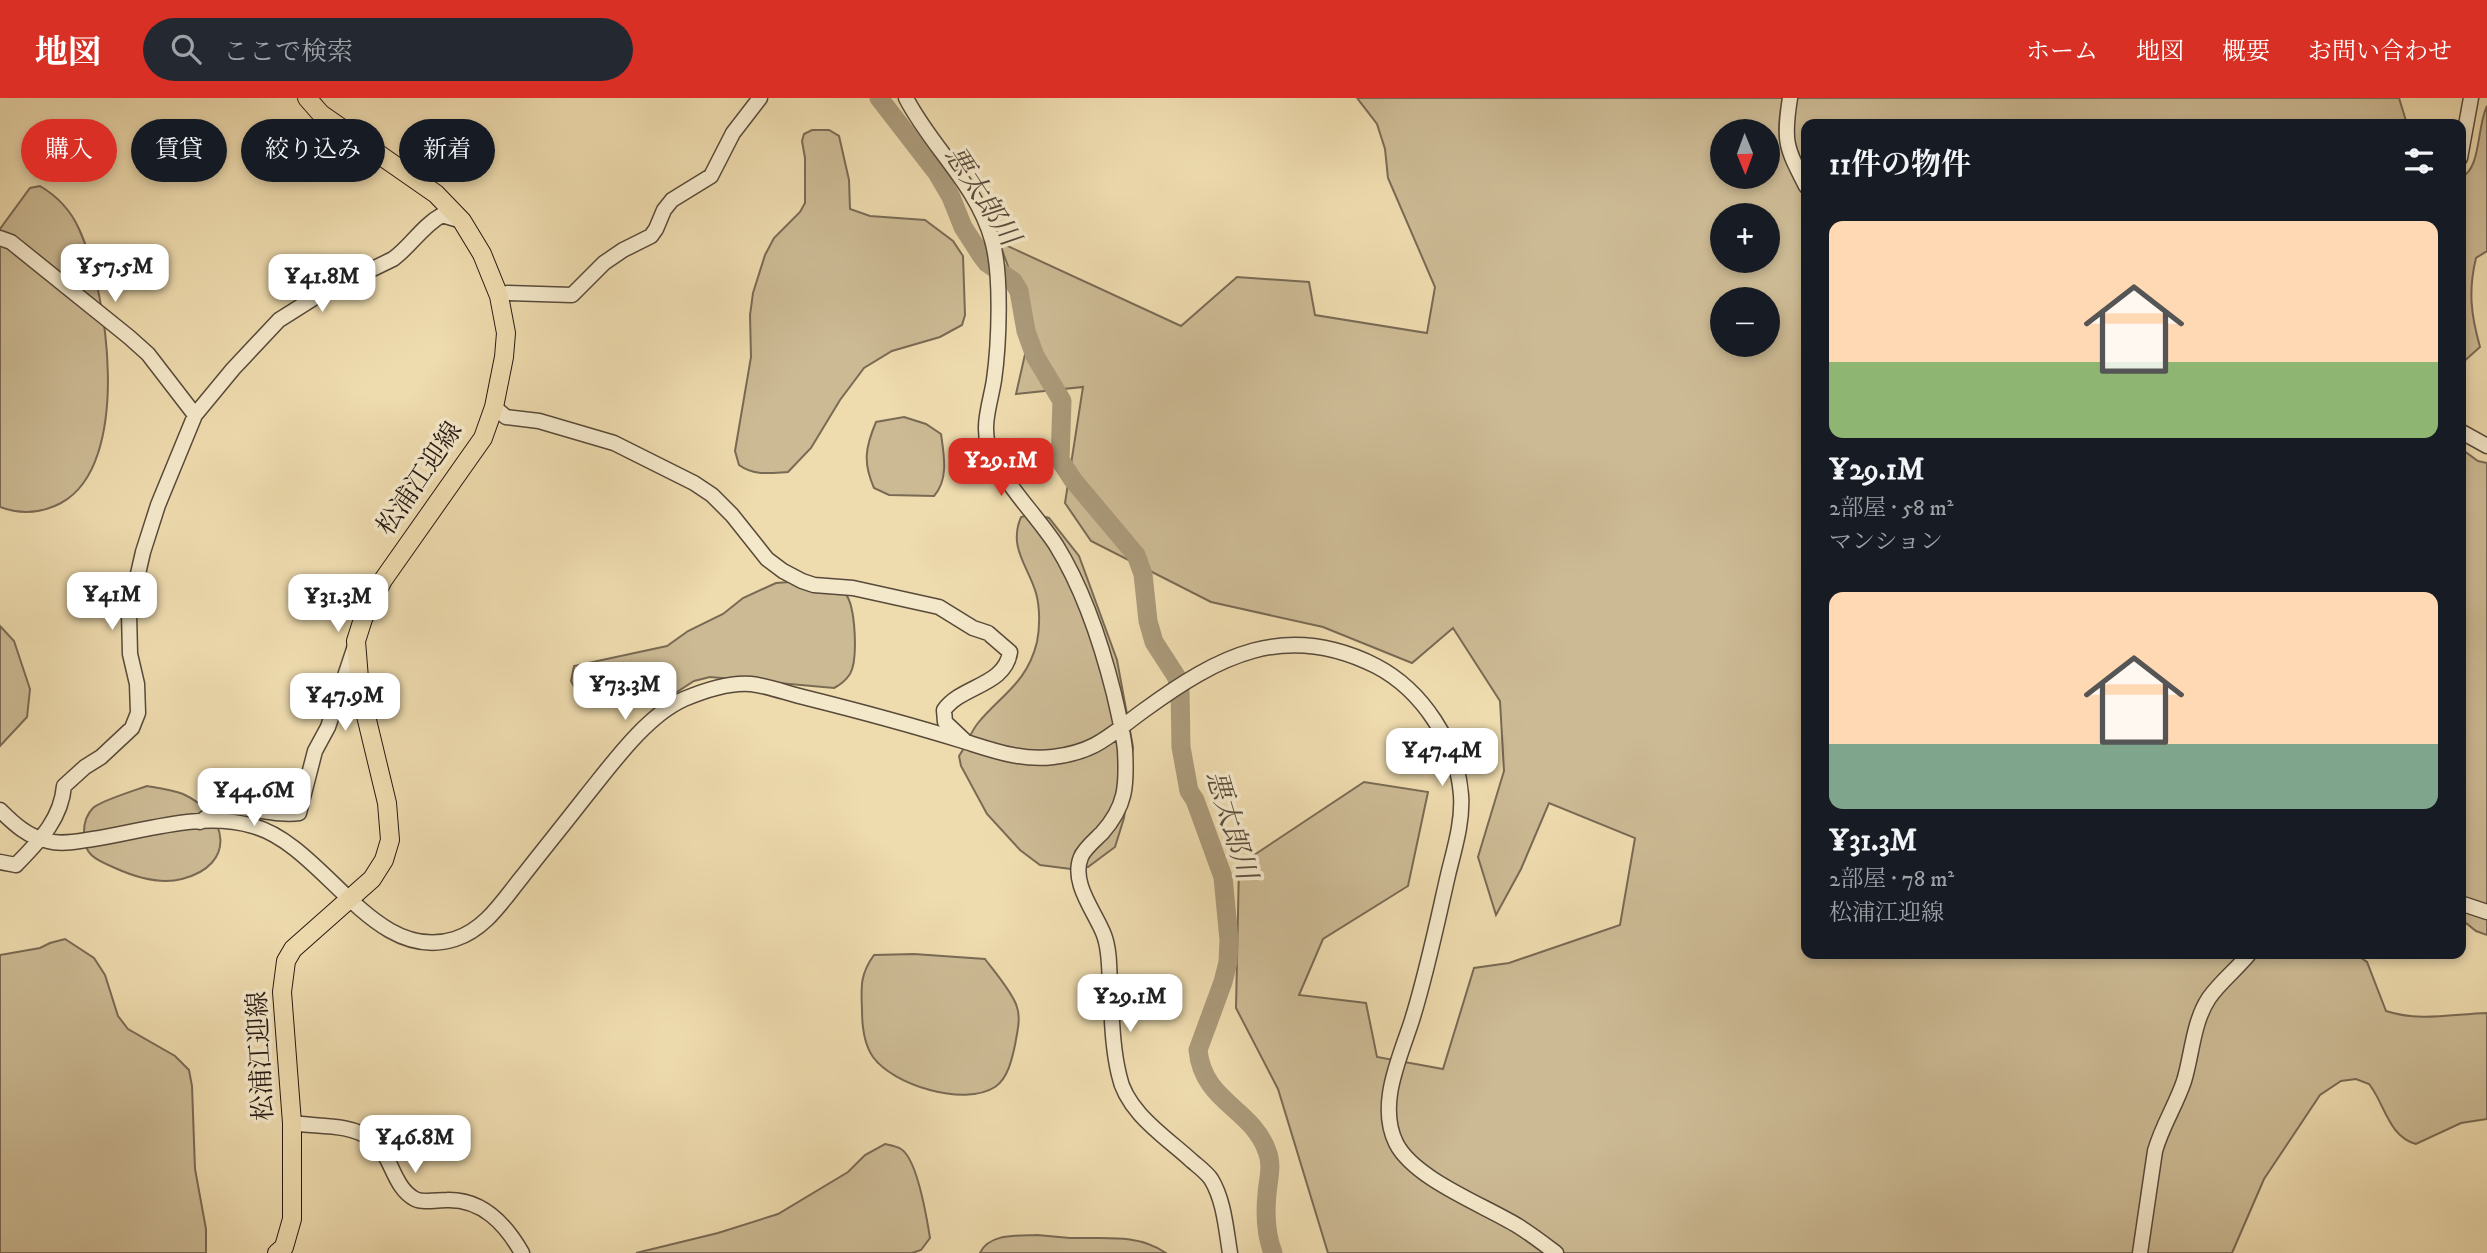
<!DOCTYPE html>
<html lang="ja">
<meta charset="utf-8">
<style>
:root{--surface:#171b24;--page:#242831;--text:#f1f3f6;--muted:#9ea1a6;--accent:#d93025}
body{margin:0;font-family:"IM FELL DW Pica","Noto Serif JP",serif;background:var(--page);color:var(--text);height:100vh;display:flex;flex-direction:column;font-size:26px;white-space:nowrap}
*{box-sizing:border-box;margin:0}
p{font-size:23px;color:var(--muted)}
.icon{flex:none;width:38px;height:38px;fill:none;stroke:currentColor;stroke-width:2;stroke-linecap:round;stroke-linejoin:round}
.map{position:relative;flex:1;overflow:hidden}
.drawer{position:absolute;left:1801px;top:21px;width:665px;height:840px;display:flex;flex-direction:column;background:var(--surface);border-radius:14px;box-shadow:0 4px 10px #0003}
.drawer>*{flex:none}
.top-card{position:absolute;left:21px;top:21px;width:665px;height:63px;display:flex;gap:14px}
.needle{width:46px;rotate:179deg}
.tools{position:absolute;left:1710px;top:21px;display:grid;gap:14px}
.tools a{display:grid;place-items:center;width:70px;height:70px;border-radius:50%;background:var(--surface);box-shadow:0 4px 10px #0003;font-size:35px}
.price{position:absolute;translate:-50% -60px;padding:0 16px;border-radius:14px;background:#fff;color:#222;font-size:23px;line-height:46px;filter:drop-shadow(0 2px 4px #0008)}
.price::after{content:'';position:absolute;left:50%;top:42px;width:21px;height:16px;margin-left:-10px;background:inherit;clip-path:polygon(0 0,100% 0,50% 100%)}
.price.on{background:var(--accent);color:#fff}
ul{padding:0;list-style:none}
li{display:grid;align-content:center;gap:14px;height:371px;padding:0 28px}
li span{display:grid;place-items:center;height:217px;border-radius:14px;color:#555}
li>.icon{margin-inline-start:auto}
span .icon{width:126px;height:126px;fill:#fffc;stroke-width:1}
li b{font-size:30px}
h2{display:flex;justify-content:space-between;align-items:center;height:84px;padding:0 28px;font-size:30px}
.tag{padding:0 24px;border-radius:32px;background:var(--surface);box-shadow:0 4px 10px #0003;font-size:24px;line-height:63px}
.tag.on{background:var(--accent);color:#fff}
header{display:flex;align-items:center;gap:42px;box-sizing:border-box;height:98px;padding:0 35px;background:var(--accent);color:#fff}
header strong{font-size:33px}
nav{display:flex;gap:38px;margin-inline-start:auto;font-size:24px}
.search{width:490px;height:63px;background:var(--page);display:flex;align-items:center;gap:18px;box-sizing:border-box;padding:0 24px;border-radius:38px;color:var(--muted);font-size:26px}
.map>svg:first-child{display:block}
.green{fill:#ccba94;stroke:#796a54;stroke-width:2;fill-rule:evenodd}
.lines{fill:none;stroke-linecap:round;stroke-linejoin:round}
.river{stroke:#aa9979;stroke-width:19}
.minor-casing{stroke:#584a3a;stroke-width:17}
.major-casing{stroke:#261913;stroke-width:20}
.minor{stroke:#f4e8ca;stroke-width:14}
.major{stroke:#eedbae;stroke-width:18}
.labels{text-anchor:middle;dominant-baseline:central;stroke-width:7;stroke-linejoin:round;paint-order:stroke}
.street-label{font-size:26px;fill:#261913;stroke:#f4e8ca}
.water-label{font-size:28px;font-style:italic;fill:#5b4c3c;stroke:#f4e8ca}
</style>
<header>
<strong>地図</strong>
<div class="search"><svg class="icon" aria-label="search" viewBox="0 0 24 24"><circle cx="10" cy="10" r="6"/><path d="M15 15l6 6"/></svg>ここで検索</div>
<nav><a>ホーム</a><a>地図</a><a>概要</a><a>お問い合わせ</a></nav>
</header>
<div class="map">
<svg width="2487" height="1155" viewBox="0 0 2487 1155">
<rect width="100%" height="100%" fill="#eedbae"/>
<filter id="stains"><feTurbulence type="fractalNoise" baseFrequency=".00286" numOctaves="4"/><feColorMatrix values="0 0 0 0 .2 0 0 0 0 .09 0 0 0 0 .02 0 0 0 .5 -.17"/></filter>
<radialGradient id="worn" r=".72"><stop offset=".6" stop-color="#630" stop-opacity="0"/><stop offset="1" stop-color="#630" stop-opacity=".3"/></radialGradient>
<path class="green" d="M1357 0H2399L2407 26H1806V856L2279 858 2309 856 2358 858 2367 864 2386 913C2419 924 2453 916 2487 915V1021L2461 1025 2416 1046C2388 1038 2385 1006 2369 986L2356 981 2341 983 2320 997 2264 1081 2232 1155H1328L1278 991 1236 910 1239 767 1364 684 1428 694 1408 788 1323 841 1299 897 1366 905 1377 959 1443 971 1474 870 1509 865 1620 827 1635 740 1549 705 1521 771 1496 817 1478 759 1504 673 1500 603 1453 530 1412 565 1323 529 1211 504 1091 443 1065 405 1083 289 1016 296 1031 230 999 144 1181 228 1237 179 1309 184 1315 217 1427 235 1435 189 1388 80 1385 51 1377 26ZM1722 33H1768V79H1722ZM1722 117H1768V163H1722ZM1722 201H1768V247H1722Z
M2487 8V153L2476 160C2468 193 2471 217 2480 249L2461 266V79C2481 72 2477 27 2487 8Z
M812 32H829L839 38 849 82 850 111 870 118 925 122 953 143 963 158 965 217 962 227 940 239 892 253 864 270 840 302 811 350 788 374C770 375 754 378 739 367L735 353 751 259 750 217 753 195 765 157 774 140 800 114 805 105V60L802 43 804 36Z
M40 88C57 98 71 113 79 131 108 193 133 366 61 405 42 415 21 417 0 409V131L30 90Z
M904 319 926 326 941 336C944 357 949 381 934 398L889 397 874 390C863 365 865 350 876 324Z
M2460 350 2478 363 2487 365V837L2476 833 2461 821Z
M1034 416 1049 420 1079 458 1117 562 1133 649 1124 720 1115 749 1088 769 1071 771 1040 767 1020 752 987 716 961 668 959 658C966 648 970 635 978 625 1002 596 1027 585 1037 544 1040 530 1040 509 1036 495 1028 468 1008 449 1021 419Z
M804 483C813 485 840 489 845 495 856 508 858 562 850 576 846 582 840 587 834 590L710 579 694 583 663 603 620 609 600 608 581 601 571 583 574 568 667 548 688 533 723 516 743 500 776 485Z
M0 528 14 543 30 591 27 619 0 648Z
M147 688C158 690 172 692 183 696 229 717 237 767 182 781 159 787 135 779 115 770 96 762 83 757 84 734 84 725 86 717 93 710 100 703 136 692 147 688Z
M65 841 94 860 105 877 118 918 128 931 175 958 189 972 192 988 195 1071 206 1131V1155H0V857L40 850 50 845Z
M914 856 985 861C994 873 1013 895 1017 909 1021 921 1017 935 1015 947 1012 961 1008 980 995 989 964 1009 893 987 873 959 864 946 862 927 862 912 861 889 860 876 874 857Z
M885 1046C889 1047 897 1048 901 1051 917 1061 927 1121 930 1140L921 1152 912 1155H636L718 1135 778 1116 848 1074 865 1057Z
M1037 1137C1048 1138 1059 1139 1070 1140 1103 1141 1137 1135 1166 1155H980C989 1135 1018 1138 1037 1137Z"/>
<g class="lines">
<path class="river" d="M879 0 937 75 951 99 963 129 981 157 987 165 1013 183 1019 193 1026 233 1035 258 1062 303 1060 362 1073 382 1136 457 1143 476 1148 523 1154 544 1176 578 1180 591 1181 649 1189 693 1195 702 1223 779 1229 842 1228 864 1223 884 1198 952C1203 1004 1252 1010 1267 1053 1273 1067 1268 1082 1267 1096 1265 1116 1266 1137 1273 1155"/>
<g class="minor-casing">
<path id="minor" d="M906 0C931 49 977 87 992 142 1002 176 999 247 994 282 991 302 982 326 988 346 1000 382 1035 415 1056 447 1084 492 1101 544 1114 596 1118 614 1123 633 1125 652 1127 688 1126 708 1102 735 1095 742 1084 751 1081 759 1070 785 1096 815 1104 837 1110 853 1109 871 1110 888 1112 918 1112 948 1119 977 1126 1014 1166 1039 1192 1063 1199 1069 1206 1074 1211 1081 1224 1102 1226 1131 1230 1155
M1790 0C1783 44 1786 49 1806 88
M2460 60 2471 0
M0 140 11 144 129 239 148 256 195 317
M499 198 507 195 572 197 604 165 623 152 651 138 656 131 664 112 672 102 711 78 733 35 760 0
M494 309 506 319 539 323 614 345 694 385 712 397 732 417 767 461 783 473 802 483 814 487 853 490 939 509 973 530 988 535 1010 554C1005 588 962 587 944 612L945 624 964 642
M2460 333 2487 348
M0 712C14 726 28 739 48 743 62 747 79 743 93 741 145 733 201 713 253 728 325 748 373 867 455 841 486 831 503 802 522 779 543 752 565 725 586 698 612 666 646 618 684 601 703 593 730 584 751 586 769 588 789 596 807 600 859 613 911 627 963 643 992 652 1021 663 1053 659 1096 654 1110 637 1143 613 1218 558 1285 522 1376 568 1422 592 1457 645 1461 697 1463 724 1454 752 1448 777 1437 825 1427 874 1412 922 1400 960 1377 1006 1396 1045 1414 1081 1484 1107 1518 1128 1531 1136 1544 1146 1556 1155
M200 724C206 720 213 713 219 711 241 705 274 719 299 715L315 653 328 629 355 548
M0 764 16 767C39 743 61 722 64 688L85 669 101 659 132 630 138 615 137 586 130 556 129 515 143 454 158 407 195 317 233 271 279 222 317 198 393 161C411 148 422 128 442 117L462 123
M2460 805 2487 814
M292 1025C317 1029 349 1025 371 1041 392 1055 392 1089 415 1101 423 1105 437 1102 447 1102 482 1101 505 1125 522 1155
M2140 1155 2155 1053C2162 1028 2176 1007 2184 983 2192 957 2193 924 2209 900 2220 884 2237 871 2249 856"/>
</g>
<g class="major-casing">
<path id="major" d="M277 1155 284 1149 292 1121V1025L282 894 286 863 293 851 372 781 384 762 390 742 387 705 360 593 356 543 363 521 383 482 483 340 494 309 504 259 506 235 499 198 482 156 462 123 436 96 321 16 307 0"/>
</g>
<use href="#minor" class="minor"/>
<use href="#major" class="major"/>
</g>
<g class="labels">
<g class="street-label">
<text transform="translate(420 381) rotate(-56)">松浦江迎線</text>
<text transform="translate(261 958) rotate(-93)">松浦江迎線</text>
</g>
<g class="water-label">
<text transform="translate(982 98) rotate(57)">悪太郎川</text>
<text transform="translate(1231 727) rotate(73)">悪太郎川</text>
</g>
</g>
<rect width="100%" height="100%" filter="url(#stains)"/>
<rect width="100%" height="100%" fill="url(#worn)"/>
</svg>
<div class="tools">
<a><svg class="needle" viewBox="-14 -14 28 28"><path d="M0-13l5 13h-10z" fill="#e53935"/><path d="M0 13l5-13h-10z" fill="#9ea1a6"/></svg></a>
<a>+</a>
<a>−</a>
</div>
<b class="price" style="left:115px;top:206px">¥57.5M</b>
<b class="price" style="left:322px;top:216px">¥41.8M</b>
<b class="price on" style="left:1001px;top:400px">¥29.1M</b>
<b class="price" style="left:112px;top:534px">¥41M</b>
<b class="price" style="left:338px;top:536px">¥31.3M</b>
<b class="price" style="left:625px;top:624px">¥73.3M</b>
<b class="price" style="left:345px;top:635px">¥47.9M</b>
<b class="price" style="left:1442px;top:690px">¥47.4M</b>
<b class="price" style="left:254px;top:730px">¥44.6M</b>
<b class="price" style="left:1130px;top:936px">¥29.1M</b>
<b class="price" style="left:415px;top:1077px">¥46.8M</b>
<div class="top-card">
<a class="tag on">購入</a>
<a class="tag">賃貸</a>
<a class="tag">絞り込み</a>
<a class="tag">新着</a>
</div>
<section class="drawer">
<h2>11件の物件<svg class="icon" aria-label="filters" viewBox="0 0 24 24"><path d="M4 7h16M4 17h16"/><circle cx="9" cy="7" r="2"/><circle cx="15" cy="17" r="2"/></svg></h2>
<ul>
<li><span style="background:linear-gradient(#ffd9b3 65%,#8fb573 0)"><svg class="icon" aria-label="home" viewBox="0 0 24 24"><path d="M3 11l9-7 9 7M6 9v11h12V9"/></svg></span><div><b>¥29.1M</b><p>2部屋 · 58 m²</p><p>マンション</p></div></li>
<li><span style="background:linear-gradient(#ffd9b3 70%,#7fa58c 0)"><svg class="icon" aria-label="home" viewBox="0 0 24 24"><path d="M3 11l9-7 9 7M6 9v11h12V9"/></svg></span><div><b>¥31.3M</b><p>2部屋 · 78 m²</p><p>松浦江迎線</p></div></li>
</ul>
</section>
</div>
